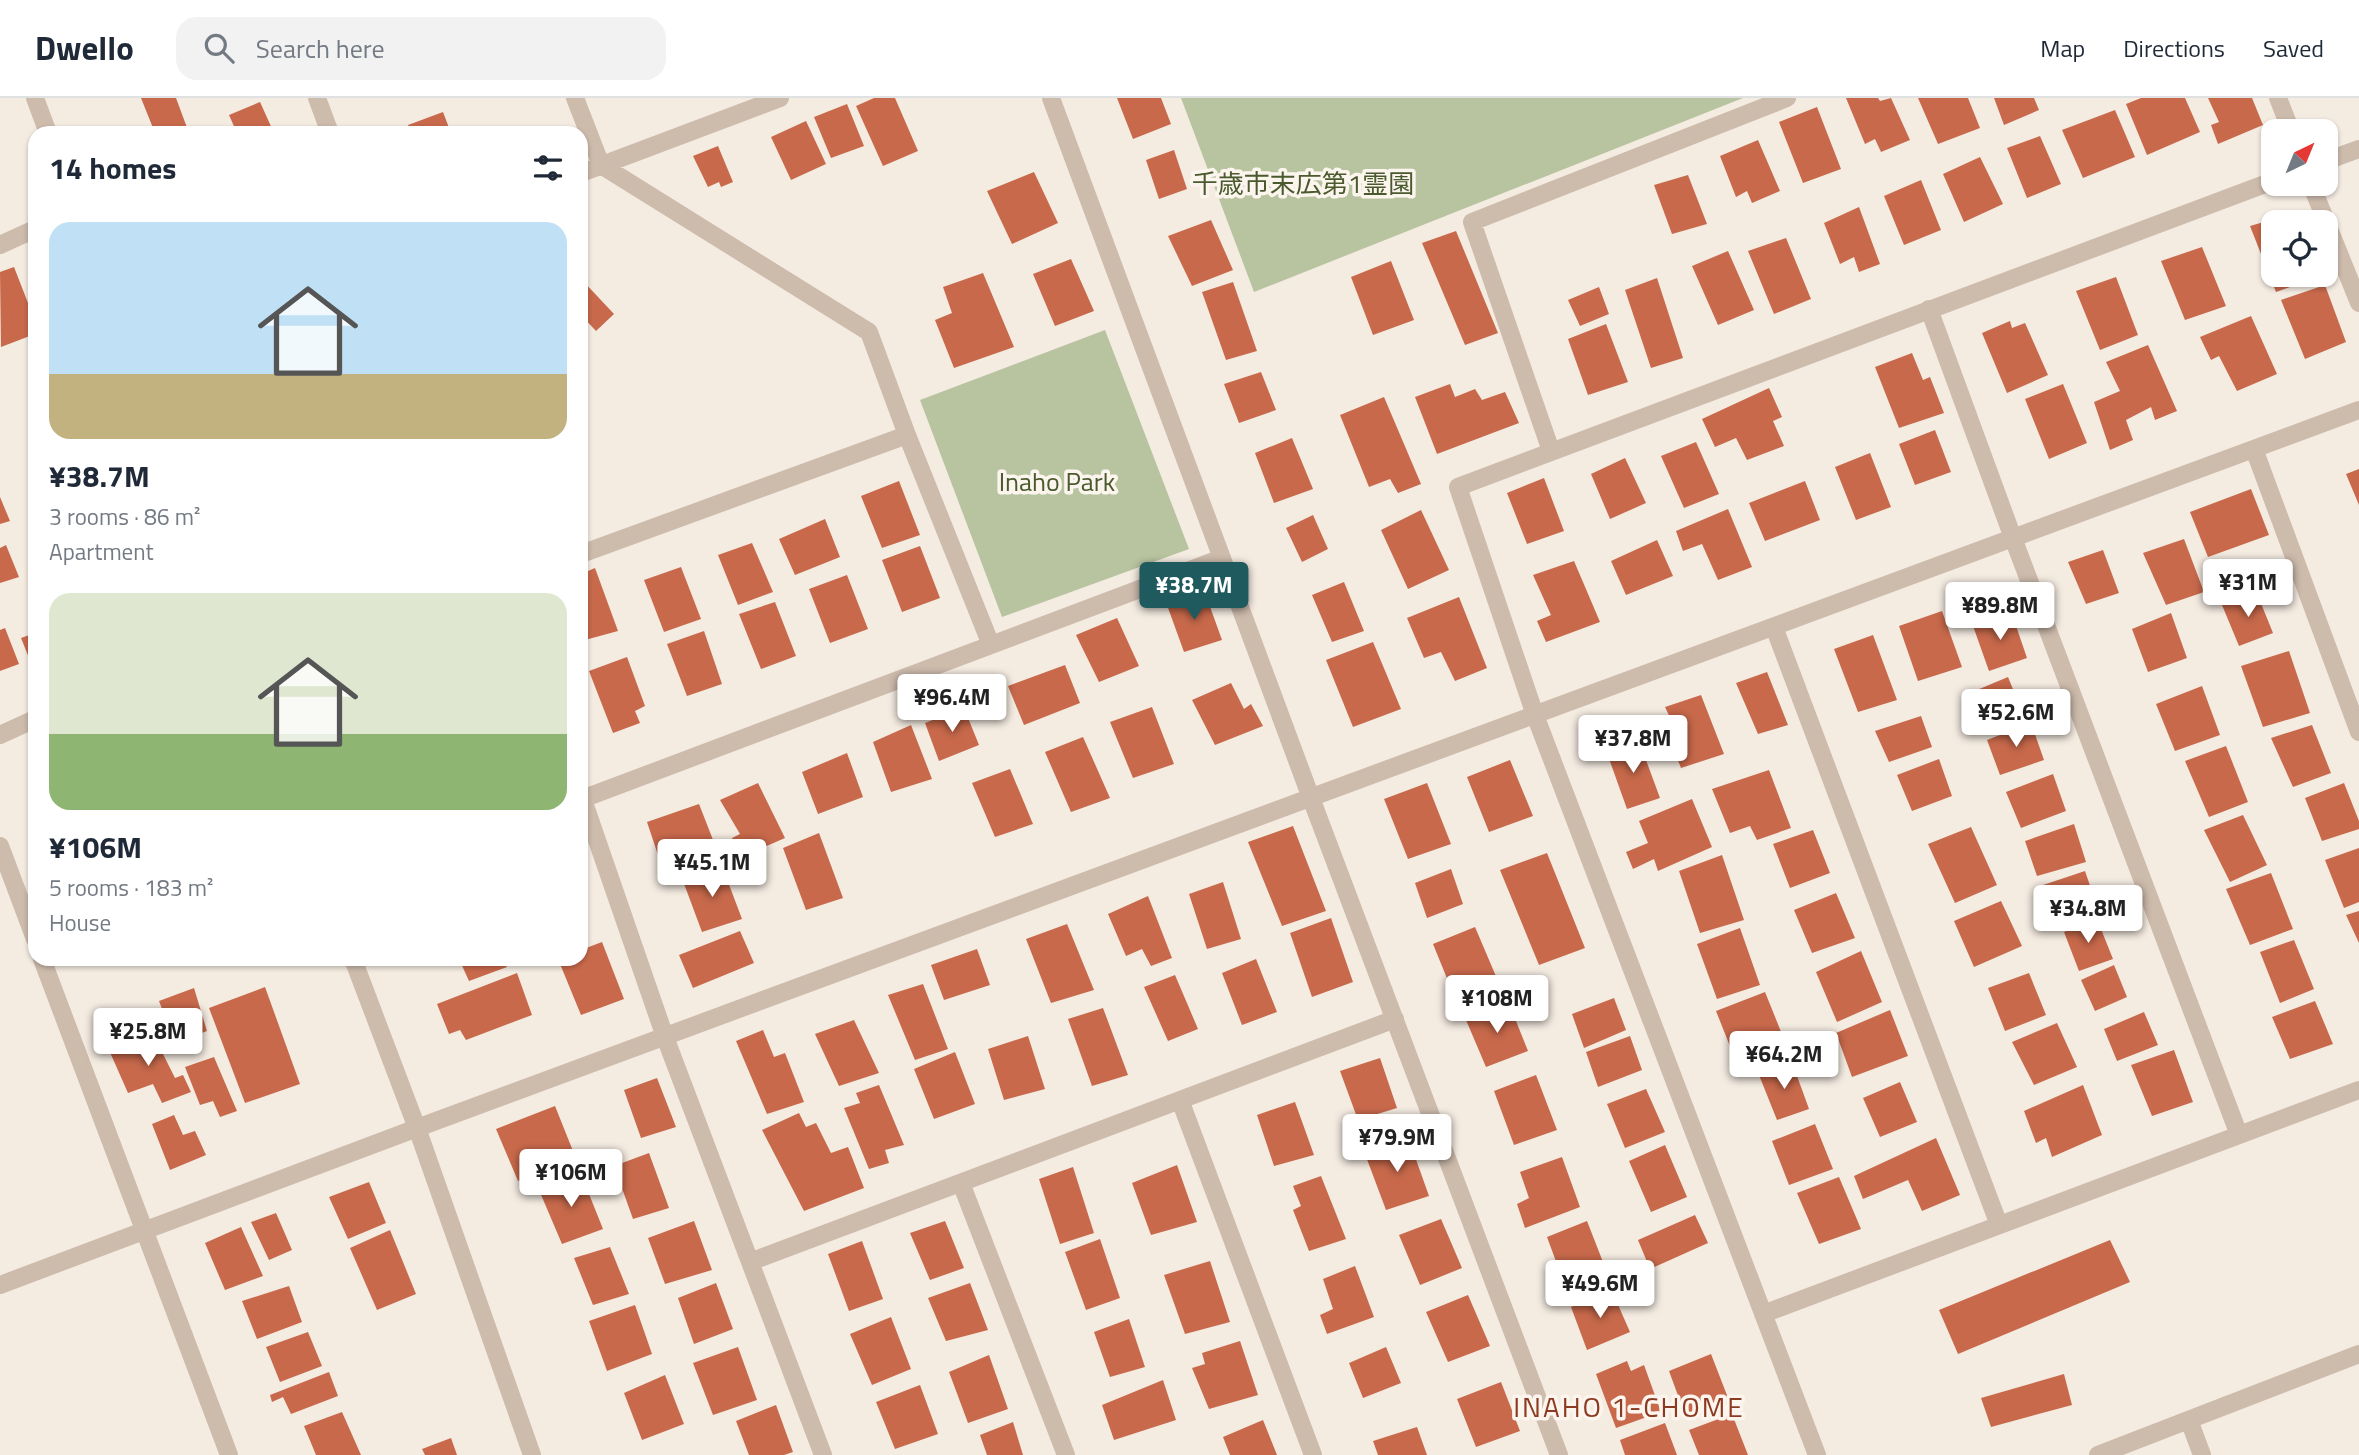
<!DOCTYPE html>
<meta charset="utf-8">
<style>
:root{--surface:#fff;--page:#f2f2f3;--text:#1f2937;--muted:#747a83;--line:#e0e1e3;--accent:#1f5a5e}
body{margin:0;font-family:"Titillium Web","Noto Sans JP",sans-serif;background:var(--page);color:var(--text);height:100vh;display:flex;flex-direction:column;font-size:26px;white-space:nowrap}
*{box-sizing:border-box;margin:0}
p{font-size:23px;color:var(--muted)}
.icon{flex:none;width:38px;height:38px;fill:none;stroke:currentColor;stroke-width:2;stroke-linecap:round;stroke-linejoin:round}
.map{position:relative;flex:1;overflow:hidden}
.side{position:absolute;left:28px;top:28px;width:560px;height:840px;display:flex;flex-direction:column;background:var(--surface);border-radius:21px;box-shadow:0 2px 5px #0004}
.side>*{flex:none}
.needle{width:46px;rotate:43deg}
.controls{position:absolute;left:2261px;top:21px;display:grid;gap:14px}
.controls a{display:grid;place-items:center;width:77px;height:77px;border-radius:14px;background:var(--surface);box-shadow:0 2px 5px #0004;font-size:35px}
.price{position:absolute;translate:-50% -60px;padding:0 16px;border-radius:7px;background:#fff;color:#222;font-size:23px;line-height:46px;filter:drop-shadow(0 2px 4px #0008)}
.price::after{content:'';position:absolute;left:50%;top:42px;width:21px;height:16px;margin-left:-10px;background:inherit;clip-path:polygon(0 0,100% 0,50% 100%)}
.price.current{background:var(--accent);color:#fff}
ul{padding:0;list-style:none}
li{display:grid;align-content:center;gap:14px;height:371px;padding:0 21px}
li span{display:grid;place-items:center;height:217px;border-radius:21px;color:#555}
li>.icon{margin-inline-start:auto}
span .icon{width:126px;height:126px;fill:#fffc;stroke-width:1}
li b{font-size:30px}
h2{display:flex;justify-content:space-between;align-items:center;height:84px;padding:0 21px;font-size:30px}
header{display:flex;align-items:center;gap:42px;box-sizing:border-box;height:98px;padding:0 35px;background:var(--surface);border-bottom:2px solid var(--line)}
header strong{font-size:33px}
nav{display:flex;gap:38px;margin-inline-start:auto;font-size:24px}
.search{width:490px;height:63px;background:var(--page);display:flex;align-items:center;gap:18px;box-sizing:border-box;padding:0 24px;border-radius:21px;color:var(--muted);font-size:26px}
.map>svg:first-child{display:block}
.green{fill:#b8c4a0}
.building{fill:#c8694b}
.lines{fill:none;stroke-linecap:round;stroke-linejoin:round}
.minor{stroke:#cdbbac;stroke-width:18}
.tertiary{stroke:#cdbbac;stroke-width:18}
.labels{text-anchor:middle;dominant-baseline:central;stroke-width:7;stroke-linejoin:round;paint-order:stroke}
.park-label{font-size:26px;fill:#4a5a2e;stroke:#fbf5ee}
.neighbourhood-label{font-size:28px;letter-spacing:2px;fill:#8c3b22;stroke:#fbf5ee}
</style>
<header>
<strong>Dwello</strong>
<div class="search"><svg class="icon" aria-label="search" viewBox="0 0 24 24"><circle cx="10" cy="10" r="6"/><path d="M15 15l6 6"/></svg>Search here</div>
<nav><a>Map</a><a>Directions</a><a>Saved</a></nav>
</header>
<div class="map">
<svg width="2359" height="1357" viewBox="0 0 2359 1357">
<rect width="100%" height="100%" fill="#f4ebe1"/>
<path class="green" d="M1181 0H1743L1254 194Z
M1105 232 1189 451 1002 519 920 302Z"/>
<path class="building" d="M141 0H176L189 35H155Z
M874 0H895L918 53 883 68 856 8Z
M1117 0H1161L1171 26 1133 41Z
M1846 0H1878L1880 3 1891 0 1910 42 1881 54 1875 41 1865 46Z
M1918 0H1968L1980 30 1938 46Z
M1994 0H2034L2039 12 2004 27Z
M2141 0H2185L2200 34 2147 57 2126 6Z
M2208 0H2252L2263 27 2218 46 2211 27 2219 24Z
M260 4 274 35H237L229 17Z
M847 6 864 48 831 60 814 19Z
M1817 9 1841 71 1803 85 1779 24Z
M2115 12 2135 59 2083 80 2062 32Z
M443 14 451 35H411L408 27Z
M806 23 826 66 791 82 771 39Z
M2040 38 2061 86 2027 100 2007 50Z
M1758 42 1780 93 1752 105 1747 93 1736 99 1720 58Z
M718 48 733 84 721 89 719 84 708 89 693 58Z
M1174 52 1187 91 1159 101 1146 62Z
M1980 59 2003 106 1964 124 1943 76Z
M1034 74 1058 125 1012 146 987 93Z
M1688 77 1707 126 1672 136 1654 87Z
M1921 82 1941 132 1904 147 1884 98Z
M1859 109 1880 166 1859 174 1854 159 1840 166 1824 125Z
M2291 116 2294 124H2273V177H2314L2315 180 2276 194 2250 128Z
M1211 122 1233 172 1192 188 1168 138Z
M1456 133 1498 235 1465 247 1422 145Z
M1786 140 1811 201 1774 216 1748 153Z
M2202 149 2226 208 2185 222 2161 163Z
M1728 153 1754 212 1718 227 1692 168Z
M1071 161 1094 213 1055 228 1033 176Z
M1391 163 1414 222 1373 237 1351 179Z
M14 169 35 223V236L1 249 0 174Z
M983 175 1014 249 954 270 935 222 952 215 943 189Z
M2116 179 2138 237 2100 252 2076 193Z
M1657 180 1683 260 1651 270 1625 192Z
M583 183 614 216 596 233 581 217V185Z
M1233 184 1257 253 1226 262 1202 194Z
M2325 187 2346 244 2305 261 2281 202Z
M1599 189 1609 216 1580 228 1568 202Z
M2251 218 2277 276 2237 293 2219 258 2211 262 2200 239Z
M2010 223 2012 230 2025 225 2048 277 2007 295 1982 235Z
M1606 226 1628 284 1588 297 1568 241Z
M2148 247 2177 313 2155 322 2151 309 2126 322 2133 342 2110 352 2094 304 2120 293 2106 264Z
M1912 255 1923 282 1930 279 1944 315 1899 330 1875 269Z
M1261 274 1276 312 1239 325 1224 286Z
M1450 286 1455 299 1475 291 1482 302 1505 294 1519 325 1437 356 1415 299Z
M2063 286 2087 345 2049 361 2025 301Z
M1769 290 1782 319 1773 323 1784 348 1747 362 1736 340 1715 349 1702 321Z
M1384 299 1421 386 1398 395 1390 381 1369 389 1340 317Z
M1935 332 1951 374 1915 387 1899 346Z
M1292 340 1313 391 1274 405 1255 355Z
M1696 344 1719 396 1684 410 1661 358Z
M1870 355 1891 409 1856 422 1835 369Z
M1625 360 1646 405 1610 421 1591 376Z
M2359 371V407L2346 376Z
M1544 380 1564 433 1527 446 1507 395Z
M899 383 920 437 882 450 861 398Z
M1805 383 1820 422 1765 443 1749 405Z
M2251 391 2269 437 2208 459 2190 414Z
M0 399 10 423 0 426Z
M1728 411 1752 469 1718 482 1702 446 1683 453 1676 433Z
M1421 412 1449 472 1408 491 1381 432Z
M1313 417 1328 451 1302 464 1286 430Z
M825 421 840 459 795 477 779 441Z
M2184 441 2204 494 2166 507 2143 455Z
M1657 442 1673 478 1626 497 1611 463Z
M752 445 773 494 738 507 718 457Z
M6 447 19 479 0 485V450Z
M920 448 940 500 902 514 882 462Z
M2103 452 2119 495 2086 506 2068 464Z
M1574 463 1600 524 1546 544 1537 523 1551 517 1533 477Z
M681 469 701 521 664 534 644 482Z
M595 470 618 533 585 542 581 533V476Z
M847 477 868 531 830 545 809 491Z
M1344 484 1364 533 1332 544 1312 497Z
M1204 492 1222 542 1184 554 1167 507Z
M2256 493 2273 535 2239 548 2222 507Z
M1459 499 1487 570 1455 583 1441 554 1424 560 1407 520Z
M775 504 796 558 761 571 739 516Z
M1942 513 1962 569 1918 583 1899 528Z
M2171 515 2187 560 2148 574 2132 531Z
M2012 516 2027 560 1989 573 1973 528Z
M1117 520 1139 568 1099 584 1076 537Z
M5 530 19 566 0 573V532Z
M704 533 722 586 687 598 667 546Z
M35 535V575L21 540Z
M1873 537 1897 602 1858 614 1834 551Z
M1373 544 1401 611 1353 629 1326 562Z
M2289 553 2310 615 2263 629 2241 568Z
M627 559 645 608 635 613 640 625 613 635 589 573Z
M1065 567 1080 605 1024 627 1008 588Z
M1767 574 1788 627 1758 636 1736 585Z
M2008 579 2022 613 1980 632 1965 597Z
M1231 585 1244 611 1251 606 1263 628 1215 647 1192 602Z
M2202 588 2220 637 2175 653 2156 606Z
M1701 597 1724 656 1681 670 1667 635 1676 632 1665 609Z
M1152 609 1174 666 1133 680 1110 624Z
M964 610 979 647 939 663 925 625Z
M1921 618 1932 649 1889 664 1875 633Z
M2031 625 2044 662 2000 677 1987 642Z
M911 627 932 681 891 694 873 644Z
M2312 627 2331 675 2293 689 2271 640Z
M1083 639 1110 700 1071 714 1045 654Z
M1639 643 1660 700 1627 711 1607 655Z
M2226 648 2248 704 2209 719 2185 663Z
M847 655 863 699 818 716 802 674Z
M1939 661 1952 698 1912 713 1897 677Z
M1510 662 1533 718 1489 734 1467 679Z
M1010 671 1033 726 995 739 972 685Z
M1769 672 1791 730 1757 742 1750 728 1730 735 1712 691Z
M2053 676 2066 713 2021 730 2006 694Z
M758 685 785 740 741 759 732 740 740 736 720 702Z
M1427 685 1451 746 1408 761 1384 701Z
M2344 685 2359 723V731L2322 743 2305 700Z
M1692 701 1712 749 1658 773 1654 761 1633 771 1626 754 1648 745 1639 723Z
M699 706 715 747 681 759 686 774 666 781 647 724Z
M2243 717 2267 767 2230 784 2204 732Z
M2074 726 2086 764 2037 778 2025 743Z
M1293 728 1326 813 1282 828 1248 744Z
M1971 729 1997 787 1955 805 1928 746Z
M1813 732 1830 775 1790 790 1773 746Z
M819 735 843 800 806 812 783 750Z
M2359 750V804L2344 810 2325 762Z
M1547 755 1585 850 1539 867 1500 772Z
M1722 757 1744 822 1700 835 1679 773Z
M722 768 742 821 702 834 683 783Z
M1451 771 1463 806 1427 820 1415 785Z
M2085 773 2098 811 2057 824 2043 787Z
M2271 775 2293 831 2250 847 2226 791Z
M1223 784 1241 841 1207 851 1189 796Z
M1836 795 1855 840 1812 855 1794 812Z
M1148 798 1172 860 1151 868 1142 851 1126 858 1108 816Z
M2001 803 2022 848 1974 869 1954 823Z
M2359 813V845L2346 817Z
M1331 820 1353 884 1312 899 1290 835Z
M2097 821 2113 861 2079 873 2064 834Z
M1067 826 1094 892 1051 905 1026 841Z
M1475 829 1498 883 1455 900 1433 846Z
M1740 830 1760 887 1717 901 1697 846Z
M740 833 754 865 693 890 679 857Z
M2294 842 2314 891 2280 905 2260 854Z
M602 844 624 901 581 917 558 861H581V852Z
M977 851 990 887 944 902 931 867Z
M1861 853 1882 904 1837 924 1816 874Z
M459 861H503L507 869 469 883Z
M1256 861 1277 914 1242 927 1222 875Z
M2114 867 2127 899 2095 913 2081 882Z
M517 875 532 917 466 942 460 932 449 936 437 906Z
M2029 875 2046 917 2005 933 1988 890Z
M1175 877 1198 931 1168 943 1144 889Z
M923 886 948 951 915 962 888 897Z
M265 889 300 986 245 1005 209 910Z
M194 890 207 933 175 945 159 903Z
M1765 894 1788 951 1739 971 1716 913Z
M1614 900 1626 932 1584 950 1572 916Z
M1508 903 1528 953 1486 969 1466 922Z
M2315 903 2333 946 2290 961 2272 919Z
M1103 910 1128 977 1092 988 1068 921Z
M1890 912 1908 958 1852 979 1836 935Z
M2144 914 2158 947 2117 963 2104 931Z
M854 922 879 975 839 988 815 936Z
M2057 925 2077 969 2034 987 2012 944Z
M763 932 774 959 785 955 804 1004 767 1016 736 943Z
M152 934 175 980 183 977 191 994 162 1005 153 986 128 995 109 952Z
M1028 938 1045 991 1004 1002 988 951Z
M1630 938 1642 972 1598 989 1586 954Z
M2174 952 2193 1004 2152 1018 2131 967Z
M955 954 975 1006 934 1021 914 971Z
M214 959 237 1013 220 1019 213 1003 200 1007 185 969Z
M1380 960 1397 1010 1358 1022 1340 973Z
M1792 964 1809 1011 1777 1022 1759 977Z
M1536 977 1557 1032 1514 1047 1494 993Z
M657 980 676 1029 641 1040 624 992Z
M1900 984 1917 1024 1880 1039 1863 1000Z
M879 987 904 1047 885 1052 889 1065 869 1071 844 1010 860 1005 856 995Z
M2083 987 2102 1037 2052 1059 2046 1040 2036 1045 2024 1013Z
M1646 991 1665 1034 1625 1050 1607 1006Z
M1295 1004 1314 1057 1274 1068 1257 1017Z
M555 1008 577 1063 518 1083 496 1031Z
M799 1015 806 1029 816 1025 831 1055 848 1049 864 1090 804 1113 762 1032Z
M174 1017 183 1037 195 1033 206 1057 170 1072 152 1026Z
M1815 1026 1833 1071 1789 1087 1772 1043Z
M1408 1039 1429 1098 1386 1112 1365 1056Z
M1936 1040 1960 1097 1922 1113 1908 1082 1863 1101 1854 1078Z
M1665 1047 1687 1099 1651 1114 1629 1063Z
M649 1055 669 1110 633 1121 614 1068Z
M1562 1059 1580 1109 1525 1130 1517 1106 1529 1100 1520 1074Z
M1177 1067 1197 1124 1151 1137 1132 1085Z
M1073 1069 1094 1135 1060 1146 1039 1081Z
M581 1076 603 1131 562 1146 539 1092Z
M1321 1078 1346 1141 1309 1153 1293 1112 1301 1108 1293 1088Z
M1839 1079 1861 1131 1819 1146 1797 1095Z
M369 1084 386 1125 348 1141 329 1099Z
M276 1115 292 1152 269 1162 251 1124Z
M1695 1117 1708 1145 1650 1171 1638 1142Z
M1441 1121 1462 1170 1420 1187 1399 1137Z
M694 1123 712 1172 665 1186 648 1140Z
M945 1123 964 1170 930 1182 910 1135Z
M1587 1123 1610 1182 1568 1196 1547 1139Z
M241 1129 263 1178 225 1192 205 1145Z
M390 1132 416 1196 377 1212 350 1150Z
M1100 1141 1120 1200 1086 1212 1065 1154Z
M2110 1142 2130 1184 1958 1256 1939 1212Z
M862 1143 883 1201 849 1213 828 1156Z
M610 1149 629 1196 593 1207 574 1160Z
M1210 1163 1230 1224 1185 1236 1164 1177Z
M1355 1168 1374 1219 1327 1236 1320 1217 1333 1211 1323 1181Z
M716 1185 733 1231 694 1246 678 1200Z
M970 1185 988 1232 946 1243 928 1200Z
M289 1188 302 1224 257 1241 242 1203Z
M1612 1193 1630 1234 1587 1252 1571 1209Z
M1468 1197 1490 1248 1448 1264 1426 1214Z
M635 1207 652 1256 607 1273 589 1223Z
M891 1219 911 1271 872 1287 850 1236Z
M1129 1221 1145 1269 1110 1279 1094 1234Z
M308 1234 322 1268 280 1284 266 1249Z
M1240 1243 1258 1297 1209 1311 1192 1270 1205 1266 1202 1255Z
M738 1249 757 1302 713 1317 693 1265Z
M1386 1249 1401 1285 1363 1300 1349 1265Z
M1711 1256 1730 1305 1687 1322 1669 1273Z
M989 1257 1008 1311 968 1325 949 1274Z
M1627 1263 1631 1273 1644 1267 1661 1314 1616 1330 1596 1276Z
M329 1274 338 1298 291 1316 283 1299 272 1304 270 1297Z
M2064 1276 2072 1307 1991 1329 1981 1300Z
M665 1277 684 1326 642 1342 624 1295Z
M1163 1282 1176 1322 1114 1342 1102 1307Z
M1501 1284 1520 1333 1476 1349 1457 1301Z
M920 1287 938 1336 895 1351 876 1304Z
M776 1307 793 1354 784 1357H749L736 1323Z
M342 1314 361 1357H316L304 1328Z
M1732 1316 1748 1357H1699L1689 1332Z
M1263 1322 1277 1357H1230L1223 1339Z
M1013 1324 1023 1357H987L980 1337Z
M1665 1325 1677 1357H1625L1620 1342Z
M1417 1329 1427 1357H1378L1373 1343Z
M451 1340 457 1357H425L422 1351Z"/>
<g class="lines">
<path class="minor" d="M317 0 330 35
M575 0 601 67 869 234 907 337 991 547
M1051 0 1311 700 1559 1357
M2278 0 2291 33
M2326 63 2359 51
M581 75 780 0
M2311 86 2359 205
M0 147 35 131
M1929 211 2013 440 2239 1037
M2254 351 2359 634
M1551 353 1472 124 1787 0
M581 456 907 337
M1774 529 1999 1127
M0 637 35 621
M581 696 665 939 823 1357
M582 701 1222 460
M0 748 35 841
M42 861 229 1357
M1180 1002 1313 1357
M961 1085 1066 1357
M750 1164 1395 921
M0 1187 417 1030 2359 312
M1763 1216 2359 992
M2189 1322 2202 1357
M1817 1357 1535 617 1458 389 2273 83
M2098 1357 2359 1256"/>
<path class="tertiary" d="M35 0 48 35
M353 861 417 1030 532 1357"/>
</g>
<g class="labels">
<g class="park-label">
<text x="1303" y="85">千歳市末広第1霊園</text>
<text x="1057" y="383">Inaho Park</text>
</g>
<g class="neighbourhood-label">
<text x="1629" y="1308">INAHO 1-CHOME</text>
</g>
</g>
</svg>
<div class="controls">
<a><svg class="needle" viewBox="-14 -14 28 28"><path d="M0-13l5 13h-10z" fill="#e53935"/><path d="M0 13l5-13h-10z" fill="#747a83"/></svg></a>
<a><svg class="icon" aria-label="locate" viewBox="0 0 24 24"><circle cx="12" cy="12" r="6"/><path d="M12 2v4M12 18v4M2 12h4M18 12h4"/></svg></a>
</div>
<b class="price" style="left:2248px;top:521px">¥31M</b>
<b class="price current" style="left:1194px;top:524px">¥38.7M</b>
<b class="price" style="left:2000px;top:544px">¥89.8M</b>
<b class="price" style="left:952px;top:636px">¥96.4M</b>
<b class="price" style="left:2016px;top:651px">¥52.6M</b>
<b class="price" style="left:1633px;top:677px">¥37.8M</b>
<b class="price" style="left:712px;top:801px">¥45.1M</b>
<b class="price" style="left:2088px;top:847px">¥34.8M</b>
<b class="price" style="left:1497px;top:937px">¥108M</b>
<b class="price" style="left:148px;top:970px">¥25.8M</b>
<b class="price" style="left:1784px;top:993px">¥64.2M</b>
<b class="price" style="left:1397px;top:1076px">¥79.9M</b>
<b class="price" style="left:571px;top:1111px">¥106M</b>
<b class="price" style="left:1600px;top:1222px">¥49.6M</b>
<section class="side">
<h2>14 homes<svg class="icon" aria-label="filters" viewBox="0 0 24 24"><path d="M4 7h16M4 17h16"/><circle cx="9" cy="7" r="2"/><circle cx="15" cy="17" r="2"/></svg></h2>
<ul>
<li><span style="background:linear-gradient(#bfe0f5 70%,#c2b280 0)"><svg class="icon" aria-label="home" viewBox="0 0 24 24"><path d="M3 11l9-7 9 7M6 9v11h12V9"/></svg></span><div><b>¥38.7M</b><p>3 rooms · 86 m²</p><p>Apartment</p></div></li>
<li><span style="background:linear-gradient(#dfe7d0 65%,#8fb573 0)"><svg class="icon" aria-label="home" viewBox="0 0 24 24"><path d="M3 11l9-7 9 7M6 9v11h12V9"/></svg></span><div><b>¥106M</b><p>5 rooms · 183 m²</p><p>House</p></div></li>
</ul>
</section>
</div>
